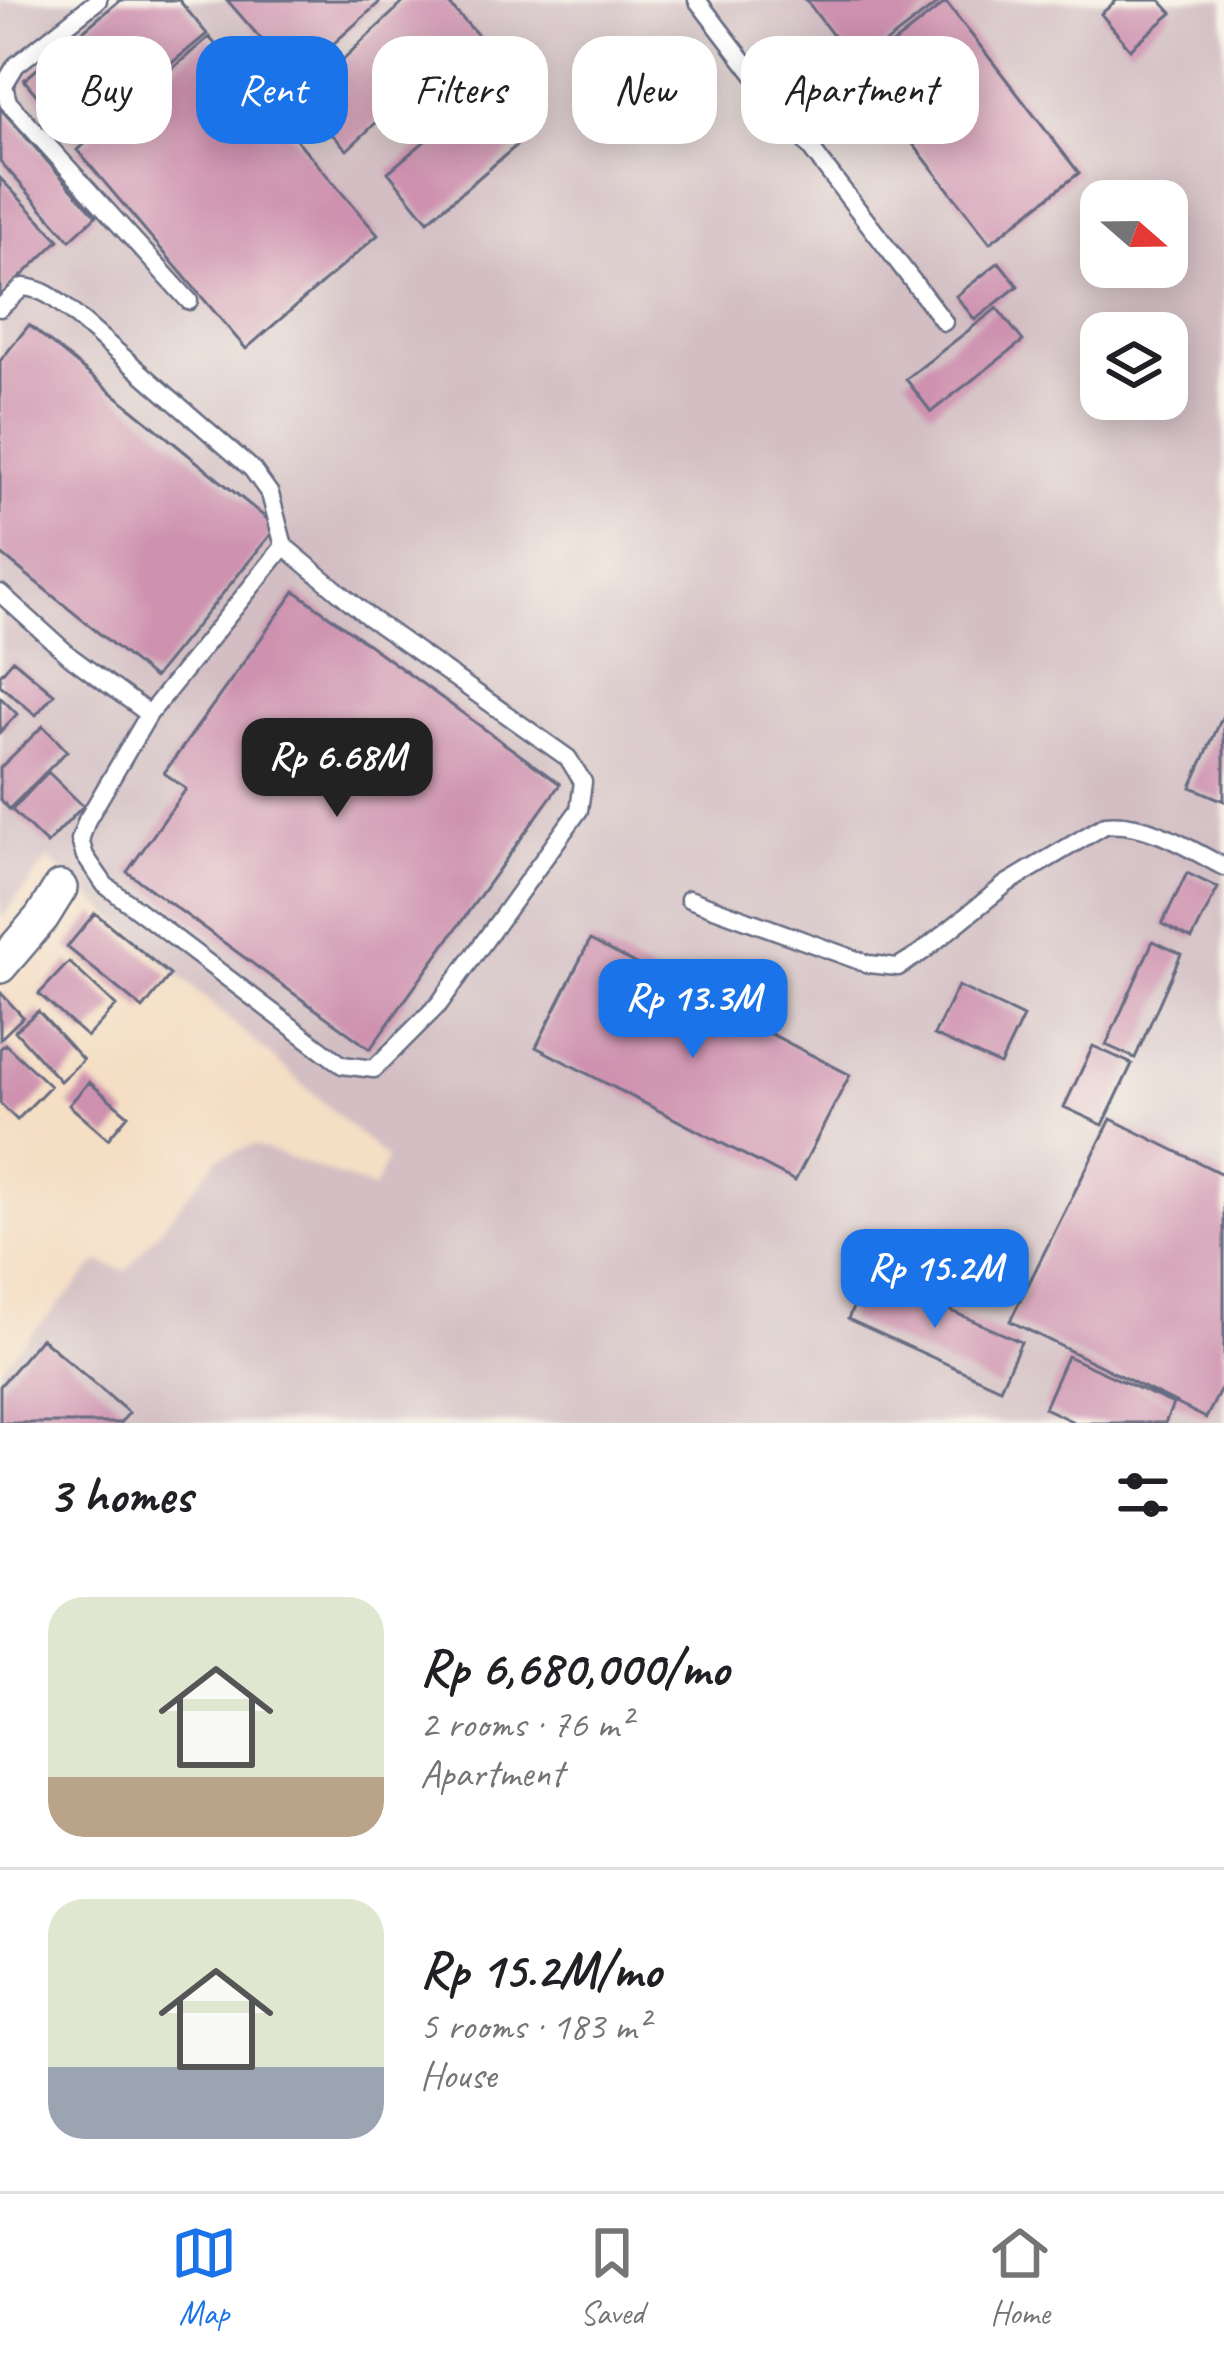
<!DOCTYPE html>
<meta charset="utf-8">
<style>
:root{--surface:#fff;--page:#f6f6f6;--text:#202124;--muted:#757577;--line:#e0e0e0;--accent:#1a73e8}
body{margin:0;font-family:Caveat,sans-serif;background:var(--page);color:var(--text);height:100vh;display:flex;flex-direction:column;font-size:45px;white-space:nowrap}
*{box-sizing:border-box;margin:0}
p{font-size:39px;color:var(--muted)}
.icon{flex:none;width:66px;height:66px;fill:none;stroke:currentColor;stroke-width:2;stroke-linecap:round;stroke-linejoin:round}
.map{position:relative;height:1423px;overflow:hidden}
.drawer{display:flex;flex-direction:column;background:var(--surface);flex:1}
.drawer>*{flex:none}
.hud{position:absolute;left:36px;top:36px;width:1152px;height:108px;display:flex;gap:24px}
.needle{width:78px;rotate:110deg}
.controls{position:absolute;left:1080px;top:180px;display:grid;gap:24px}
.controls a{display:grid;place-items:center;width:108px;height:108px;border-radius:24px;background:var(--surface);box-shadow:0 6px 30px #0003;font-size:60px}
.price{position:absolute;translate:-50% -102px;padding:0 27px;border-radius:24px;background:var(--accent);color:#fff;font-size:39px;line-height:78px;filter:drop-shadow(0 3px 6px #0008)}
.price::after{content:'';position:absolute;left:50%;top:72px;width:36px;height:27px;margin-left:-18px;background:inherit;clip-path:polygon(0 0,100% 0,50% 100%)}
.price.current{background:#222;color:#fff}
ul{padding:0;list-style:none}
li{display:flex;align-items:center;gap:36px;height:300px;padding:0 48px}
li+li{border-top:3px solid var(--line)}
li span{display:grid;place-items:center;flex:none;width:336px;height:240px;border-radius:36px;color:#555}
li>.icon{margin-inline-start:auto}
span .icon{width:144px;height:144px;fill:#fffc;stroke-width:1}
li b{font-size:51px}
h2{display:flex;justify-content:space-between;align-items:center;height:144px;padding:0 48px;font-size:51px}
.chip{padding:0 42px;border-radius:36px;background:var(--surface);box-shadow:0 6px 30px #0003;font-size:42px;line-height:108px}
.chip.current{background:var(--accent);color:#fff}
.dock{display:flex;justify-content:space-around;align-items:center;height:168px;border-top:3px solid var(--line);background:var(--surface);font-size:33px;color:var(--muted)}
.dock a{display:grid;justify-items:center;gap:6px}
.dock .current{color:var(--accent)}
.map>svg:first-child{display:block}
.industrial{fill:#d2bec3;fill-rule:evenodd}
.building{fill:#ce91af}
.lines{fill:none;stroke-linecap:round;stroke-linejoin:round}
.lane-casing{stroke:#676c82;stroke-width:21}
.street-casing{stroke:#676c82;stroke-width:38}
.lane{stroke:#fff;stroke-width:16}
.street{stroke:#fff;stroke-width:33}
</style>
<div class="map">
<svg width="1224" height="1423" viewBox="0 0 1224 1423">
<rect width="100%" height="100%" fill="#f7f3e8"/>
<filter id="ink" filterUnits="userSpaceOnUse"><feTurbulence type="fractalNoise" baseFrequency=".00833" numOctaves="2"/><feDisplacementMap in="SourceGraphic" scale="24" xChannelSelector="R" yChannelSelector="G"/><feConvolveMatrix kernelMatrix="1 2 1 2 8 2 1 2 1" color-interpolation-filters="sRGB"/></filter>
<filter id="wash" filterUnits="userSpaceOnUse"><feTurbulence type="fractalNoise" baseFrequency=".004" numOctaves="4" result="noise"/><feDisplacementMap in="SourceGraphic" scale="48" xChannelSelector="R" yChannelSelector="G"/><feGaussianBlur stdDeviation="2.7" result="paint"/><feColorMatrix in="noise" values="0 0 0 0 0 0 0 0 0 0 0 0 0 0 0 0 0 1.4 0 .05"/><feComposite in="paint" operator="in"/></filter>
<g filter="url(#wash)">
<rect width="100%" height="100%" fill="#f4dec4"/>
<path class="industrial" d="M0 0H1224V1423H0V1368L98 1262 126 1271 218 1158 254 1145 374 1189 387 1159 48 859 0 920ZM1101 201H1167V267H1101ZM1101 333H1167V399H1101Z"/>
<g id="blocks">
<path class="building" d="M120 0H179L207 34 76 142 24 80Z
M227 0H382L295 78Z
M406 0H445L502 61 474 87 446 57 347 150 300 100Z
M806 0H942L856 66Z
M1117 0H1160L1172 13 1130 49 1101 14Z
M946 2 1079 173 990 243 857 72Z
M209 37 378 235 246 349 77 150Z
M476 98 516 146 428 221 388 172Z
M0 108 96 216 70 240 0 161Z
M0 178 59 240 0 297Z
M999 262 1018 286 975 320 956 296Z
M997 308 1023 341 931 412 906 379Z
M29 325 277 527 154 678 0 553V361Z
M295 591 560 784 370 1049 127 872 186 789 164 773Z
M13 660 54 694 36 715 0 685V675Z
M0 697 17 714 0 732Z
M1224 713V801L1191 787Z
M43 726 67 751 9 809 0 799V768Z
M48 772 83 806 47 844 12 810Z
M1187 873 1218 888 1192 939 1162 924Z
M95 913 170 975 143 1009 67 947Z
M590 940 850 1075 795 1181 536 1047Z
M1153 941 1181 954 1135 1058 1106 1045Z
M69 962 116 1006 87 1037 39 994Z
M958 986 1023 1017 1000 1065 934 1035Z
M0 992 23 1017 0 1039Z
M38 1011 83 1060 60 1081 15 1031Z
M5 1044 50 1086 17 1120 0 1103V1049Z
M1093 1046 1132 1064 1103 1125 1064 1107Z
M89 1082 128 1115 108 1139 69 1105Z
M1111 1119 1224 1175V1383L1206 1418 1010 1321Z
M868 1274 1021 1342 1000 1388 848 1319Z
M41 1338 129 1413 120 1423H0V1386Z
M1067 1356 1173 1404 1165 1423H1076L1044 1408Z"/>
</g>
</g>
<g filter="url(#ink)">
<use href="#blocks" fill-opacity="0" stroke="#676c82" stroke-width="3"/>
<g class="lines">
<g class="lane-casing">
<path id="lane" d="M98 0 16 65 4 85 8 102 189 301
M697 0 944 322
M0 308 23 287C44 289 54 298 70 311L252 469 270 494 284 546
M284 546 370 618 568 758 583 782 579 810 439 1004 374 1069 342 1065 105 885 85 856 80 840 87 820 149 714Z
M0 593 71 657 149 714
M689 899 868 964 898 967 922 952 1006 884 1105 825C1147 821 1188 848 1224 867"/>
</g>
<g class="street-casing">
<path id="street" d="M0 966 42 917 60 888"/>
</g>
<use href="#lane" class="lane"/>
<use href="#street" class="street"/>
</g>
</g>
</svg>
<div class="controls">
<a><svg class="needle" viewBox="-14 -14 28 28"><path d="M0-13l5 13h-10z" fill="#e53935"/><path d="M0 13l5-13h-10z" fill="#757577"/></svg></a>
<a><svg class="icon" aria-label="layers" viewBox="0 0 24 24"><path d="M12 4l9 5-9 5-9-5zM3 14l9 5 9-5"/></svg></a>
</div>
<b class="price current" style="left:337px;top:820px">Rp 6.68M</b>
<b class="price" style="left:693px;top:1061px">Rp 13.3M</b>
<b class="price" style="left:935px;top:1331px">Rp 15.2M</b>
<div class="hud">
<a class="chip">Buy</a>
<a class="chip current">Rent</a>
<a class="chip">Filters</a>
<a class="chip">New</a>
<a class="chip">Apartment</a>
</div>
</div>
<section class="drawer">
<h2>3 homes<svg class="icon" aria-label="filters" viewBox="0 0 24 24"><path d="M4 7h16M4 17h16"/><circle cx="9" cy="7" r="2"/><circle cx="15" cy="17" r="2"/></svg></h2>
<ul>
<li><span style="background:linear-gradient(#dfe7d0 75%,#b9a48a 0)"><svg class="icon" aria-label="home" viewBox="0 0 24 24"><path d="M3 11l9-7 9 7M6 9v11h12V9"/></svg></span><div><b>Rp 6,680,000/mo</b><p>2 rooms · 76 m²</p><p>Apartment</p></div></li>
<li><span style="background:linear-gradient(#dfe7d0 70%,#9aa5b1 0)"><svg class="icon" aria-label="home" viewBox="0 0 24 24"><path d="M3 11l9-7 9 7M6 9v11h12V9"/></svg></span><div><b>Rp 15.2M/mo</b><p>5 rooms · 183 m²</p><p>House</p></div></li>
</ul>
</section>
<nav class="dock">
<a class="current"><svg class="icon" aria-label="map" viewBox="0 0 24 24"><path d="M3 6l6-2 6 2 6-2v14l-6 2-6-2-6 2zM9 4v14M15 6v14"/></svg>Map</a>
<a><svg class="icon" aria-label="saved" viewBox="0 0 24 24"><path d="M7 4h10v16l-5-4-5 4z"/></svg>Saved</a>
<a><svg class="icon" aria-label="home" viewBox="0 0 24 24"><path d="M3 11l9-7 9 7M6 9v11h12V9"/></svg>Home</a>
</nav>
